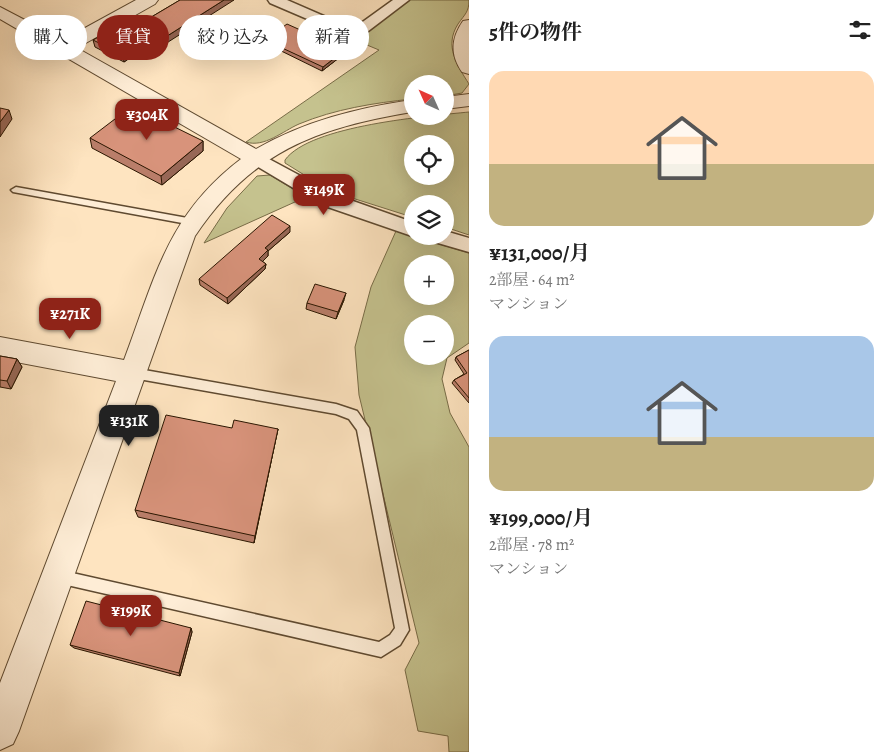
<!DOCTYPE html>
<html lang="ja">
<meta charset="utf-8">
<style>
:root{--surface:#fff;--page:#f6f6f6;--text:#222;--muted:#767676;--accent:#8f2418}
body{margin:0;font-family:Alegreya,"Noto Serif JP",serif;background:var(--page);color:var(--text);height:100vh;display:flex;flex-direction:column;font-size:19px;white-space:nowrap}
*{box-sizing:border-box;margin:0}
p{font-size:16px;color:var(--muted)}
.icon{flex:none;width:28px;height:28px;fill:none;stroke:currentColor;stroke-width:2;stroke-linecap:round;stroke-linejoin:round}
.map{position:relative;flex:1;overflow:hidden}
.panel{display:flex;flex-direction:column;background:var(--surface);width:425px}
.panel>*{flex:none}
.top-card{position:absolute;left:15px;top:15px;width:379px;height:45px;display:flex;gap:10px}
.needle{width:32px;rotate:315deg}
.buttons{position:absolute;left:404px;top:75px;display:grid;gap:10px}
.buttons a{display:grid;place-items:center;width:50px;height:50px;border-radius:50%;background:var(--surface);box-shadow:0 5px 20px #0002;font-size:25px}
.price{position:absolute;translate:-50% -42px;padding:0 11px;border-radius:10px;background:var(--accent);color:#fff;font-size:16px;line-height:32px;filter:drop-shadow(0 1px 2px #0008)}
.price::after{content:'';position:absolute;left:50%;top:30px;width:15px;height:11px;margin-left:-8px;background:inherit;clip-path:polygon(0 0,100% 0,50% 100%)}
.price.active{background:#222;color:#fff}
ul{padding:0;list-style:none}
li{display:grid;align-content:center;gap:10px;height:265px;padding:0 20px}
li span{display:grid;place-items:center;height:155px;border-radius:15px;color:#555}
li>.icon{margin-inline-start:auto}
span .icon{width:90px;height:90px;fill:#fffc;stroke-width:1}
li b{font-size:21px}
h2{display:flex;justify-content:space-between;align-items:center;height:60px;padding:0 20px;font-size:21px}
.chip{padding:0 18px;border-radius:22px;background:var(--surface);box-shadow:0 5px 20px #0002;font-size:18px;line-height:45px}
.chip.active{background:var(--accent);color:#fff}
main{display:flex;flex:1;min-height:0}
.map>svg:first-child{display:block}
.green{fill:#c5c28e;stroke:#786c47;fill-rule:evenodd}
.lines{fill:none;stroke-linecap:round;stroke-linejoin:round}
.service-casing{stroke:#5f4a30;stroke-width:3}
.minor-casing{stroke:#5f4a30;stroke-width:3}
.tertiary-casing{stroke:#5f4a30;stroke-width:2}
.service{fill:#feedd6;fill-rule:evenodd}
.minor{fill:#feedd6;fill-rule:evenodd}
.tertiary{fill:#feedd6;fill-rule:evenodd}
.wall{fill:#ba7e6a;stroke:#2a1600}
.shaded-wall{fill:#976756;stroke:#2a1600}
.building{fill:#d8937b;stroke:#2a1600}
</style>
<main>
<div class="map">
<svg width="469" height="752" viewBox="0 0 469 752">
<rect width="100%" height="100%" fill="#fee4c0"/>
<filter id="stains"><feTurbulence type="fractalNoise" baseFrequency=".004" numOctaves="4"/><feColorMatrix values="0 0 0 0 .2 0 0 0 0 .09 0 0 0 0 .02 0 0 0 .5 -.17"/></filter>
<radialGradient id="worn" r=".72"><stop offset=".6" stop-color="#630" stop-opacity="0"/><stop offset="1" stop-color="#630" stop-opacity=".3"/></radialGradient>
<path class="green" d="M410 0H469C469 12 465 14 458 24 444 46 457 65 469 84L462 93 445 96V84H412V99C374 103 335 109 299 124 283 131 264 148 246 142L379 50 355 40Z
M469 112V235L445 227V204H412V217L330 191 285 163V160C310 125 430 116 469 112ZM412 144H445V176H412Z
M270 175 306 197 204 243 227 208 257 176Z
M396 231 469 253V343L447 358 442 379 450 413 469 447V752H449L448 736 418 731 405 670 419 643 359 395 355 347 371 287ZM412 264H445V296H412ZM412 324H445V356H412Z"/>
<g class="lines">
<g class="service-casing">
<path id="service" d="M16 187 193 219 198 222 193 225 13 192 11 190Z
M133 368 336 404 357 411 369 428 409 630 400 645 381 657 54 582 52 577 54 572 59 570 379 642 390 635 395 628 357 430 349 419 336 414 133 378 129 376 127 373 129 370Z"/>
</g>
<g class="minor-casing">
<path id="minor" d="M268 0H287L349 27 357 26 393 0H409L367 32 347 36 270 3Z
M256 152 336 195 412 222V236L322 205 250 162 247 158 250 154Z
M445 231 469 238V252L431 241 428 236H445Z"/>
</g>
<g class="tertiary-casing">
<path id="tertiary" d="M136 0H158L155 4 77 48 256 149C305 121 357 108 412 100V112C316 128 251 152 195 236L19 731 13 744 0 750V683L116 381 0 359V337L124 360C155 278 167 215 241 159L0 19V7L63 40Z
M469 20V74L462 72C450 55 451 38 463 21Z
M469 94V106L445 109V97Z"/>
</g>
<use href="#service" class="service"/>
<use href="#minor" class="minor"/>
<use href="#tertiary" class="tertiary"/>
</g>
<path class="wall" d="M180 0 165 44 156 40 124 62 95 47 93 40 128 28 148 19Z
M265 40 345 50 344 54 322 71 265 43Z
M90 138 203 141V151L162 185 92 148Z
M290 232 268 251V256L262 261 266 264 265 269 228 304 200 285 199 279Z
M344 300 336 319 306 309 307 303Z
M469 350V403L452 383 454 380 464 374 455 360 456 357Z
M0 356 17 359 22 367 11 389 0 387Z
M232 428 278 429 276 438 254 543 138 517 135 510Z
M191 628 192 632 180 676 74 648 70 645Z"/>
<path class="shaded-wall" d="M224 0H234L165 44 164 38Z
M155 33 156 40 124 62 123 55Z
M345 50 344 54 322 71 323 67Z
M9 110 12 119 0 137V122Z
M203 141V151L162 185 161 176Z
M290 226V232L268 251V256L259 265V259L265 248Z
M266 264 265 269 228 304 227 298Z
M346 293 344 300 336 319 338 312Z
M17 359 22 367 11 389 7 381Z
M278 429 276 438 254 543 255 536Z
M191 628 192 632 180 676 179 673Z"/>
<path class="building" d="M180 0H224L164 38 155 33 123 55 93 40 115 28 122 25 128 28 145 18 148 19Z
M287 24 345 50 323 67 265 40Z
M132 106 203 141 161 176 90 138Z
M0 108 9 110 0 122Z
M272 215 290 226 265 248 268 250 259 259 266 264 227 298 199 279Z
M315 284 346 293 338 312 307 303Z
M469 350V398L454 380 467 373 456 357Z
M0 356 17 359 7 381 0 380Z
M166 415 232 428 234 420 278 429 255 536 135 510Z
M86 601 191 628 179 673 70 645Z"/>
<rect width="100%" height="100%" filter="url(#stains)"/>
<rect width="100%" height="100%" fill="url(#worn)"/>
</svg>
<div class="buttons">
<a><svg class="needle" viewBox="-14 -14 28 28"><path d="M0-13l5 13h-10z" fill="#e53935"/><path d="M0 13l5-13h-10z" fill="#767676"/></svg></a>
<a><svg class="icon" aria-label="locate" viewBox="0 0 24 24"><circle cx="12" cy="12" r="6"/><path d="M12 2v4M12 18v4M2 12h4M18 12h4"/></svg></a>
<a><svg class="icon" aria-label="layers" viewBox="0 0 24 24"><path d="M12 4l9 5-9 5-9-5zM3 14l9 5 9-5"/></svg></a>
<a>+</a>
<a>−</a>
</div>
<b class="price" style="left:147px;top:141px">¥304K</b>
<b class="price" style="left:324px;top:216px">¥149K</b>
<b class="price" style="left:70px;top:340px">¥271K</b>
<b class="price active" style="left:129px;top:447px">¥131K</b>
<b class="price" style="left:131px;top:637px">¥199K</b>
<div class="top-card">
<a class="chip">購入</a>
<a class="chip active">賃貸</a>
<a class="chip">絞り込み</a>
<a class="chip">新着</a>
</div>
</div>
<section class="panel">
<h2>5件の物件<svg class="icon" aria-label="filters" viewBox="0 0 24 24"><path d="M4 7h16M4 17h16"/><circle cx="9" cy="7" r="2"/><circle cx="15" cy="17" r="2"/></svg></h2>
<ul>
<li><span style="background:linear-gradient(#ffd9b3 60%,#c2b280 0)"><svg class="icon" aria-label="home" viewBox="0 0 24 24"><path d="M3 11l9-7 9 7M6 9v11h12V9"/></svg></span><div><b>¥131,000/月</b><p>2部屋 · 64 m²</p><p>マンション</p></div></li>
<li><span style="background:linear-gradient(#a9c7e8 65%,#c2b280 0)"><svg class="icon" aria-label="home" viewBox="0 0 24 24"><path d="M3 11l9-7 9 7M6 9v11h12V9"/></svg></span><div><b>¥199,000/月</b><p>2部屋 · 78 m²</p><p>マンション</p></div></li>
</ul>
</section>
</main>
